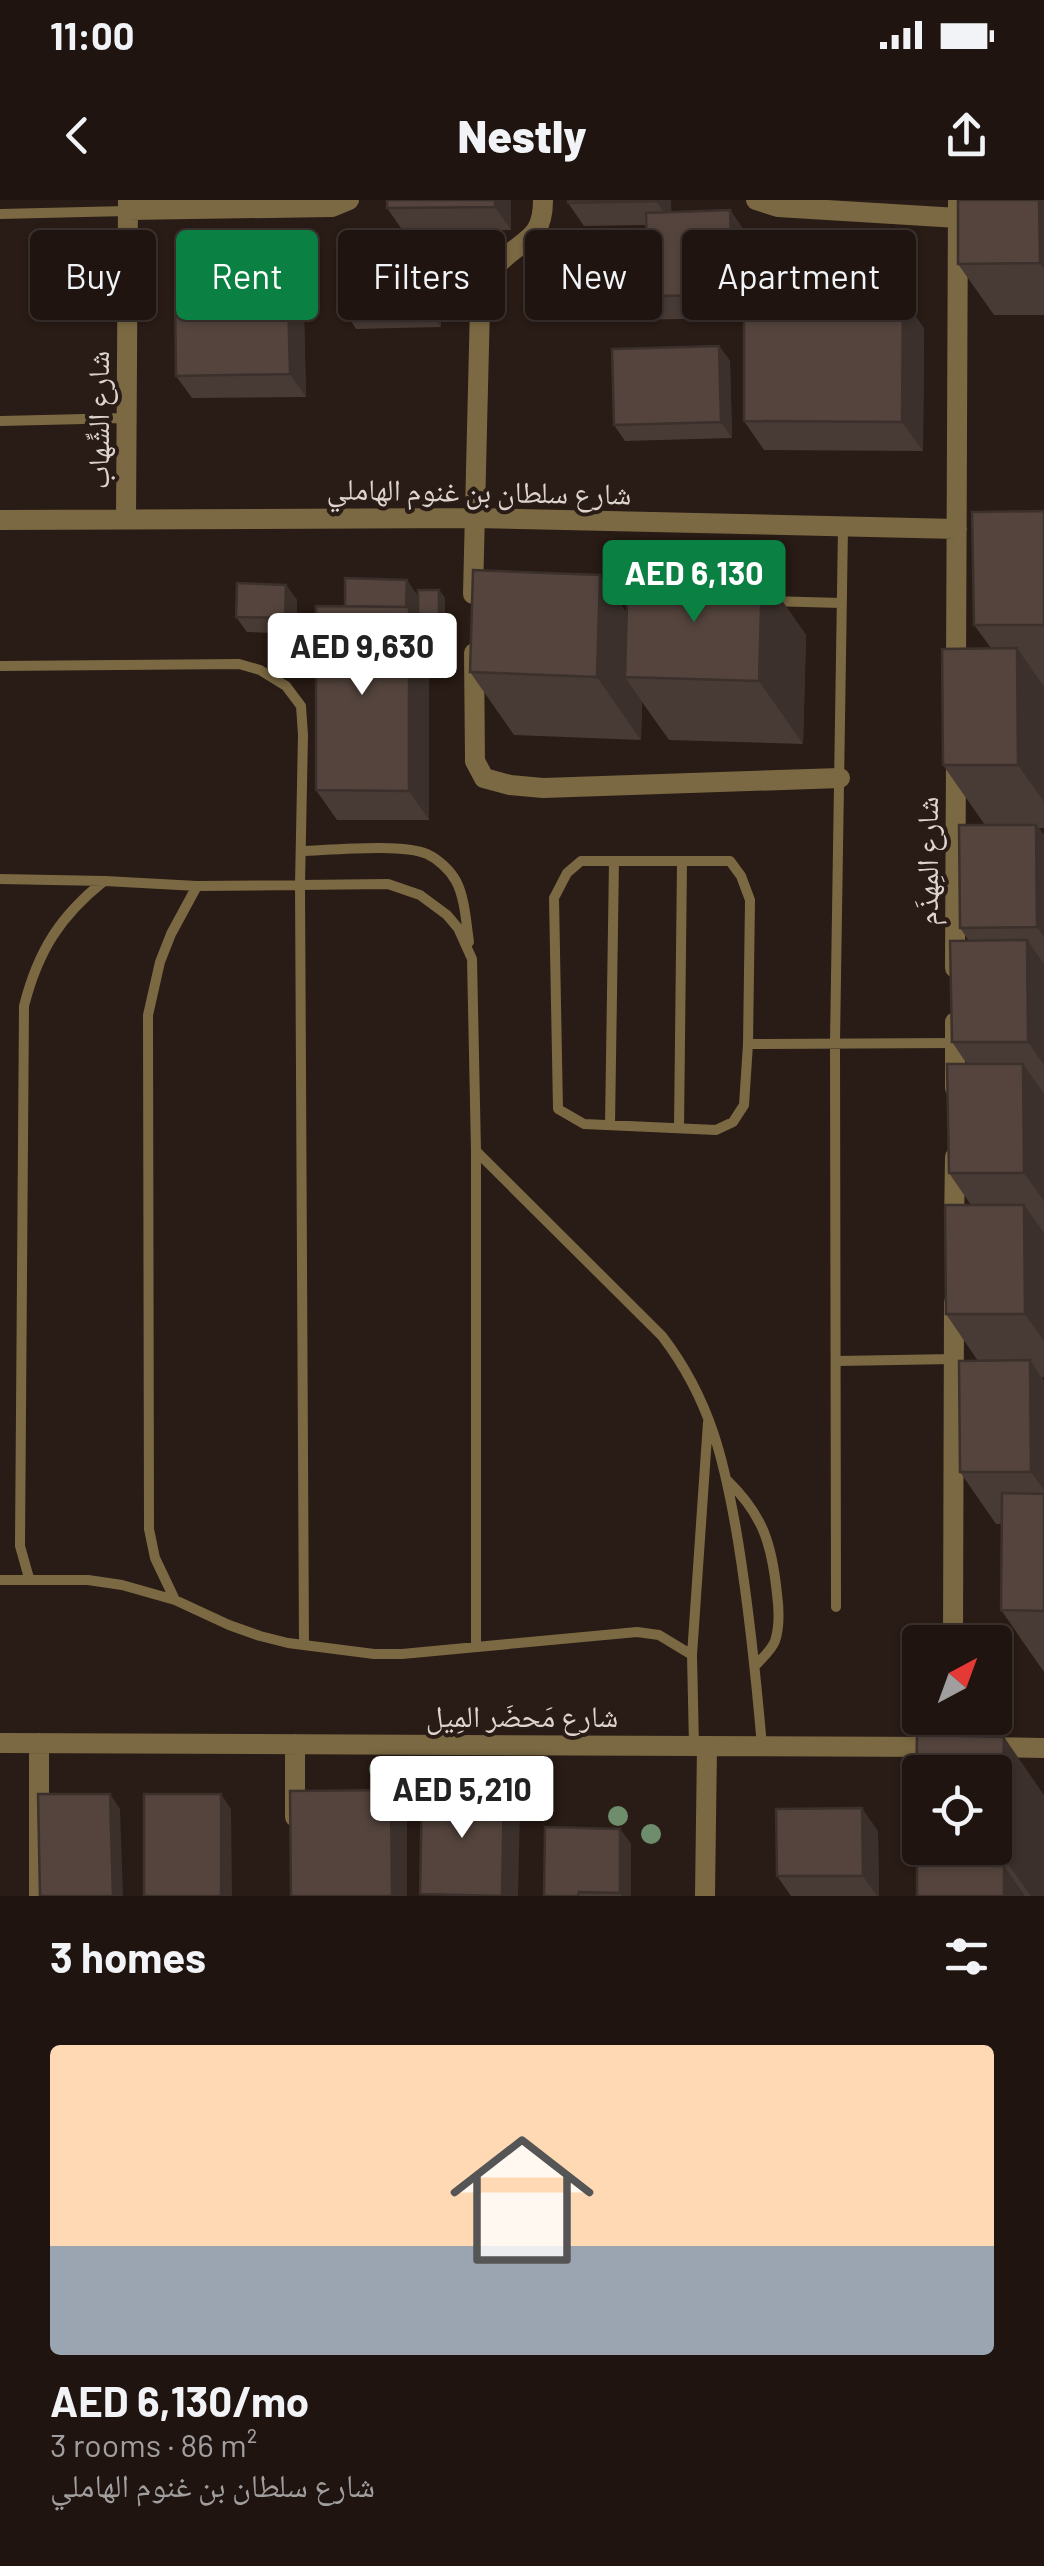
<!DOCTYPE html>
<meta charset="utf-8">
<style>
:root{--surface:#1f1410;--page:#2c211e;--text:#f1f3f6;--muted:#a19e9f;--line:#3c3330;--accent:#0b8043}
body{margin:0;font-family:Barlow,"Noto Naskh Arabic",sans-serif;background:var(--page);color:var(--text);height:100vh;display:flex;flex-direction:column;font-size:38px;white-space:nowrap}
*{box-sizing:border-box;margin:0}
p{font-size:32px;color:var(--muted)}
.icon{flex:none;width:55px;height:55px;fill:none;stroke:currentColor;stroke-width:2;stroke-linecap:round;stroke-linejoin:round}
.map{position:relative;height:1696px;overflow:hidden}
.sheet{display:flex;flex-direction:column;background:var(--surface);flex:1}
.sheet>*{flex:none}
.hud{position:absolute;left:30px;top:30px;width:985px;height:90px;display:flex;gap:20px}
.needle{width:65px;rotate:41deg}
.controls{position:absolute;left:902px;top:1425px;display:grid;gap:20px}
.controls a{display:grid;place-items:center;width:110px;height:110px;border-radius:10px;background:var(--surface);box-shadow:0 2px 8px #0004,0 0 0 2px var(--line);font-size:50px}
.price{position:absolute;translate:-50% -85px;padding:0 22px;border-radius:10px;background:#fff;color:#222;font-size:32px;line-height:65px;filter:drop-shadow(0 2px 5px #0008)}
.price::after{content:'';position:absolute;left:50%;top:60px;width:30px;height:22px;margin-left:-15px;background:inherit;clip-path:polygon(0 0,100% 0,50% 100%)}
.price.on{background:var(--accent);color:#fff}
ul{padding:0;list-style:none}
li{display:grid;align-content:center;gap:20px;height:530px;padding:0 50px}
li+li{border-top:2px solid var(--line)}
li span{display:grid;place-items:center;height:310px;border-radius:10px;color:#555}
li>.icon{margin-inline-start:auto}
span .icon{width:180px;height:180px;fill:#fffc;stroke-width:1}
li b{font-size:42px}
h2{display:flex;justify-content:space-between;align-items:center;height:120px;padding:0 50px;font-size:42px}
.tag{padding:0 35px;border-radius:10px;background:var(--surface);box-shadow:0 2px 8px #0004,0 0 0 2px var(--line);font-size:35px;line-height:90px}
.tag.on{background:var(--accent);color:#fff}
.status{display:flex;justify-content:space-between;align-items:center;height:70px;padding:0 50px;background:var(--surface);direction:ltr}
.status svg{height:28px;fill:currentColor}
header{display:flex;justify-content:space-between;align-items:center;height:130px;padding:0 50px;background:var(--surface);font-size:45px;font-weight:800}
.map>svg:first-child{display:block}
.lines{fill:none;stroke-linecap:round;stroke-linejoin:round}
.lane{stroke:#7b6943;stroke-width:10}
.street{stroke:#7b6943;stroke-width:20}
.tree{fill:#6e8d6d}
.wall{fill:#483a34}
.shaded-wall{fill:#3b302b}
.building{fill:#54443d;stroke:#3b302b;stroke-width:2.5;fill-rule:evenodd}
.labels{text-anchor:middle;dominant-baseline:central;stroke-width:8;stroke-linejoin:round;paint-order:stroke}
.street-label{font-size:30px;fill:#ded4cf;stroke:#291b15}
</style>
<div class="status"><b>11:00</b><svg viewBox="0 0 49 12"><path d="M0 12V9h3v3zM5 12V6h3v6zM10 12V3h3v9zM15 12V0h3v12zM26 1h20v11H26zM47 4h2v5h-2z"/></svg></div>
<header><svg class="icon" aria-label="back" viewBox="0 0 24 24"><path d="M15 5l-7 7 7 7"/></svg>Nestly<svg class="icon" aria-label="share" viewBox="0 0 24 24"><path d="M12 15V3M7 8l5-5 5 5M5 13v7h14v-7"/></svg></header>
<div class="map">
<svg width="1044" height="1696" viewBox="0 0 1044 1696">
<rect width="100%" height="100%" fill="#291b15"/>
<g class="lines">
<path class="lane" d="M0 14 127 11
M0 221 127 218
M769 401 841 403
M0 466 239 464 260 470 286 486 301 506 303 535 300 684 304 1445
M301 651C331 650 403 643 427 654 438 659 450 670 456 681 465 698 466 722 469 742
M581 661H730L741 676 750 700 748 844 744 905 733 922 716 930 584 924 558 909 554 698 567 673Z
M0 679 105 681 197 686 388 684 420 695 447 715 458 728 472 759 476 951V1446
M748 844 955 843
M610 925 614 661
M679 928 682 662
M476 951 662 1136C711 1200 725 1263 738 1341 749 1409 756 1477 762 1546
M837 1161 954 1159
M727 1280C763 1315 772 1344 777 1394 779 1409 780 1426 775 1441 771 1451 762 1458 755 1466
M29 1378 20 1346 24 806C38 751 60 716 104 681
M0 1380H88L122 1385 175 1400 229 1425 260 1436 288 1443 374 1454H402L637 1432 659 1435 692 1455
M175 1400 155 1358 149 1329 148 815 160 762 171 734 197 686
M836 1407 835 842 843 327
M694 1546 692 1455 708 1222"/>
<path class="street" d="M756 0 778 7 958 18
M128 10 332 7 349 0
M126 319 128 0
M0 320 475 318 957 329
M473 394 480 105C484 89 488 74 500 62 524 38 543 40 543 0
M474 453 475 561 484 578 510 585 543 588 840 578
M956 473 958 0
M955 768 956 557
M955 888V822
M954 1028 955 957
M953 1442 954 1102
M0 1543 942 1547
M986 1547 1044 1548
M953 1572V1518
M295 1617V1544
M39 1696V1543
M705 1696 707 1546"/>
</g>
<g class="tree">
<circle cx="379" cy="1569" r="10"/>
<circle cx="618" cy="1616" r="10"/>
<circle cx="651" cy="1634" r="10"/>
</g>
<path class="wall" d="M387 0H511V30L403 31 387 8Z
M671 0V12L730 10 746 33 747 62H738L739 84 717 85 718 118 640 120 624 97 647 51V25L584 26 568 3Z
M1044 0V115H994L958 64Z
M429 35 440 50 441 127 356 129 346 113Z
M580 42 591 58 592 100H536L525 85Z
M304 116 306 197 192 198 176 176Z
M924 128 923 251 764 250 744 221Z
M719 146 730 161 732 238 625 241 614 225Z
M1044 311V628H1039L1044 635V1177H1042L1044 1181V1472L1001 1410 1002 1324H996L960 1272 978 1161 946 1114 971 1005 949 973 967 864 952 842 969 741 960 728 985 625 943 565 991 448 974 425Z
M762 372 806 435 803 544 669 540 642 502 641 540 514 535 470 472 600 375 626 412Z
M407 380 417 395V419L429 436V620H337L316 590 345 406Z
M286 385 297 400 296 434 247 432 236 417Z
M439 390 445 398V422H423L418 415Z
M917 1535 1044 1696H917L924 1664 915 1652Z
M620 1629 631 1644V1696H544Z
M878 1631 879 1696H791L777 1676Z"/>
<path class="shaded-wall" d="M495 0H511V30L495 7Z
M656 0H671L672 24 656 1Z
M1039 0H1044V69L1040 63Z
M730 10 746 33 747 62 731 39Z
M429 35 440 50 441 127 430 112Z
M722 40 738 62 739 84 723 61Z
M580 42 591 58 592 100 581 84Z
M701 62 717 85 718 118 702 95Z
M288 93 304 116 306 197 290 174Z
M903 99 924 128 923 251 902 222Z
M719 146 730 161 732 238 721 222Z
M762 372 806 435 803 544 759 481Z
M600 375 644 438 625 477 642 502 641 540 597 477Z
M407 380 417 395V419L429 436V620L409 591Z
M286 385 297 400 296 434 285 418Z
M439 390 445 398V422L439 414Z
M1017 448 1044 487V602L1018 565Z
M1036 625 1044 635V737L1037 727Z
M1027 740 1044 764V865L1028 842Z
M1023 864 1044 894V1001L1024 973Z
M1024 1005 1044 1033V1141L1025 1114Z
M1030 1160 1044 1181V1290L1031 1272Z
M1004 1537 1044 1595V1696H1031L1001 1654Z
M504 1588 520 1610 518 1696H502Z
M391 1590 407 1613V1696H392Z
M110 1594 120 1609 123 1696H113Z
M221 1594 231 1609 232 1696H221Z
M862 1608 878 1631 879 1696H877L863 1676Z
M620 1629 631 1644V1696H622L620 1693Z
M1004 1666 1025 1696H1004Z"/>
<path class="building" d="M387 0H495V7L387 8Z
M568 0H656V1L568 3Z
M958 0H1039L1040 63 958 64Z
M730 10 731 39 722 40 723 61 701 62 702 95 624 97 622 51H647L646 13Z
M429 35 430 112 346 113 344 37Z
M580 42 581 84 525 85 524 43Z
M288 93 290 174 176 176 175 94Z
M744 97 903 99 902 222 744 221Z
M719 146 721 222 614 225 612 149Z
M1044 311V425H974L972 312Z
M628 368 762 372 759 481 625 477Z
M473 370 600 375 597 477 470 472Z
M345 378 407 380 406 407 345 406Z
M237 383 286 385 285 418 236 417Z
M418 390H439V414L418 415Z
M316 406 409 407V591L316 590Z
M1017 448 1018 565H943L942 449Z
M959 625H1036L1037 727 960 728Z
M1027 740 1028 842H952L950 741Z
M947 864H1023L1024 973H949Z
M945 1005H1024L1025 1114H946Z
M1030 1160 1031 1272H960L959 1161Z
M1002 1293 1044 1294V1411L1001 1410Z
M917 1535 1004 1537 1001 1654 915 1652ZM920 1572H995V1648H920Z
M422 1585 504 1588 502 1696 420 1694Z
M391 1590 392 1696H291L290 1591Z
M38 1594H110L113 1696H40Z
M144 1594H221V1696H144Z
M862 1608 863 1676H777L776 1609Z
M545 1627 620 1629V1693L579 1692 578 1696H544Z
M917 1664 1004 1666V1696H917Z"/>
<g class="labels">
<g class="street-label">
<text transform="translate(97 220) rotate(-90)">شارع الشِّهاب</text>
<text transform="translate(479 290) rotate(1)">شارع سلطان بن غنوم الهاملي</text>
<text transform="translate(926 661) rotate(-90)">شارع المِهذَم</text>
<text x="522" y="1515">شارع مَحضَر المِيل</text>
</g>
</g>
</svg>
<div class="controls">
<a><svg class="needle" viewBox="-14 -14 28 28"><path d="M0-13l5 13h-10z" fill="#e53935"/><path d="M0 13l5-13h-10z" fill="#a19e9f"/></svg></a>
<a><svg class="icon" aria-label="locate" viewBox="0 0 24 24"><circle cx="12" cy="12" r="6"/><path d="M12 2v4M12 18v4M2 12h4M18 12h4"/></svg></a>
</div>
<b class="price on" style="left:694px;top:425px">AED 6,130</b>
<b class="price" style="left:362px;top:498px">AED 9,630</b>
<b class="price" style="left:462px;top:1641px">AED 5,210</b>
<div class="hud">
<a class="tag">Buy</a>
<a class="tag on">Rent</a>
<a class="tag">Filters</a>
<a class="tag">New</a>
<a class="tag">Apartment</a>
</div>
</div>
<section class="sheet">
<h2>3 homes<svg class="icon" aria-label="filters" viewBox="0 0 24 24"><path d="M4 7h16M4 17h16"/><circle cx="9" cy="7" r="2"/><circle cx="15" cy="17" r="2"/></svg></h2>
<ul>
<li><span style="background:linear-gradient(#ffd9b3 65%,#9aa5b1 0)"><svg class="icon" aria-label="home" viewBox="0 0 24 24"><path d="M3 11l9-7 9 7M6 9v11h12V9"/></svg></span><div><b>AED 6,130/mo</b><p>3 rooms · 86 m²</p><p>شارع سلطان بن غنوم الهاملي</p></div></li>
</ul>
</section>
